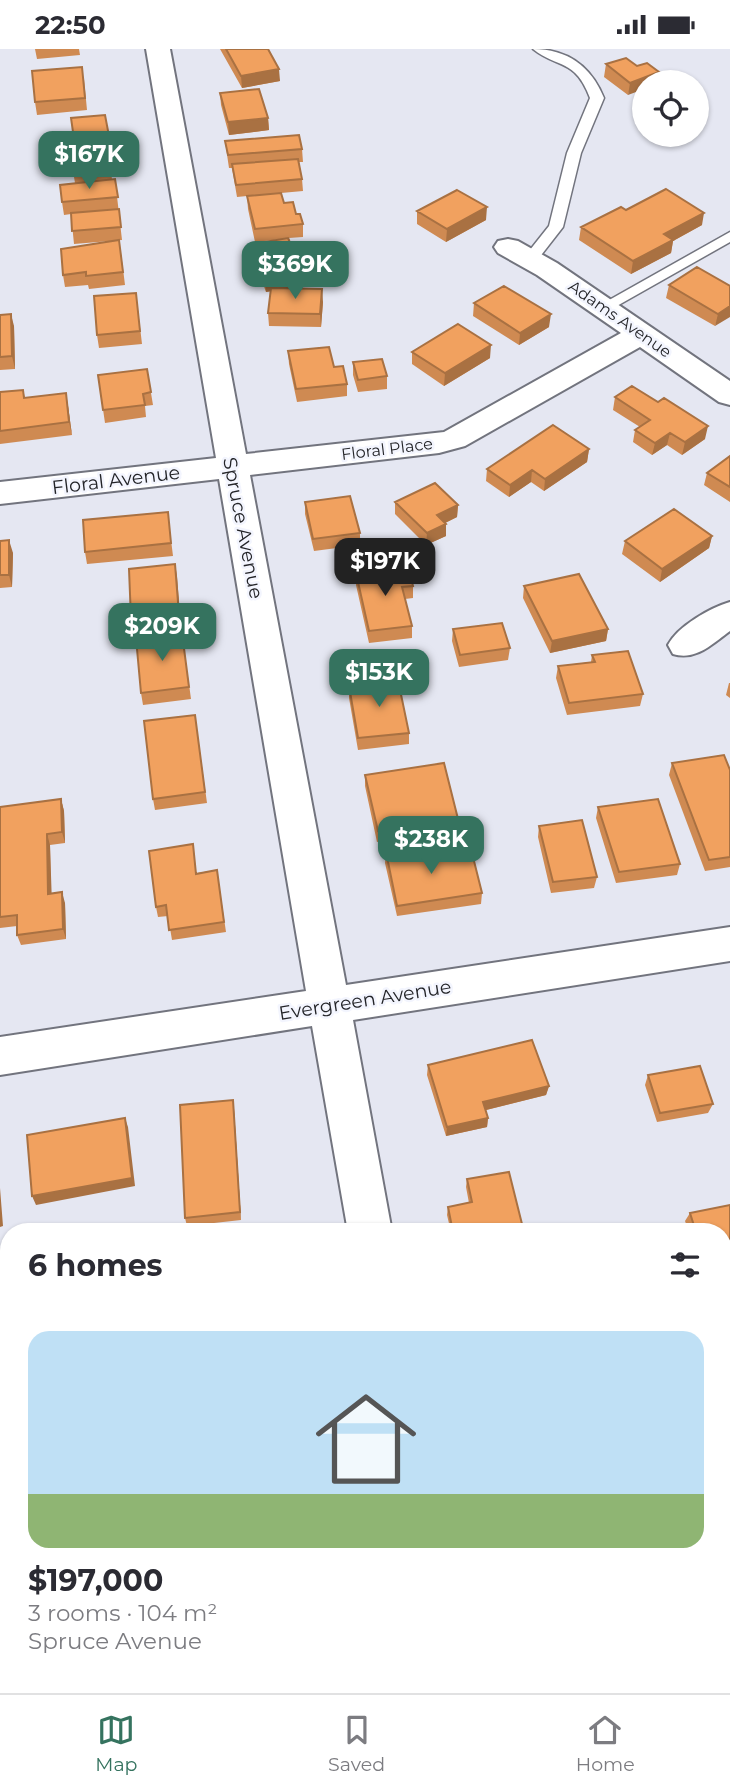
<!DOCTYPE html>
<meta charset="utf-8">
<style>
:root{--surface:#fff;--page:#f7f7f7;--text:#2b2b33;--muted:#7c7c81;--line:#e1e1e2;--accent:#35735f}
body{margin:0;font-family:Montserrat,sans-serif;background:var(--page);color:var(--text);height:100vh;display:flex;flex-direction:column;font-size:26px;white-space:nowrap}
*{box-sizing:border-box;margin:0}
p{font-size:23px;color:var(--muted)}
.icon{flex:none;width:38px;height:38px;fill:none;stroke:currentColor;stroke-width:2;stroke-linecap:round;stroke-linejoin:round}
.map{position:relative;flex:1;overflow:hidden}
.details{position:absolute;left:0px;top:1174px;width:732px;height:471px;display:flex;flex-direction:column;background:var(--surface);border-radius:28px 28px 0 0;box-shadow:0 2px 5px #0004}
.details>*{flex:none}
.fabs{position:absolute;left:632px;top:21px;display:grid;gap:14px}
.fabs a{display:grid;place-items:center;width:77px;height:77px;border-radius:50%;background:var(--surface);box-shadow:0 2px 5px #0004;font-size:35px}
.price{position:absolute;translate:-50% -60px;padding:0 16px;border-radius:14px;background:var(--accent);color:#fff;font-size:23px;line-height:46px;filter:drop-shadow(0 2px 4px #0008)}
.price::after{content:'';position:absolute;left:50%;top:42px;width:21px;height:16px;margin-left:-10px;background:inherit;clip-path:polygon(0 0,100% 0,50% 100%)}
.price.selected{background:#222;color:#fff}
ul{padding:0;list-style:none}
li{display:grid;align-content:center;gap:14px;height:371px;padding:0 28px}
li+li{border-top:2px solid var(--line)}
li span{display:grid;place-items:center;height:217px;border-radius:21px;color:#555}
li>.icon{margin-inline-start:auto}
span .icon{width:126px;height:126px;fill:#fffc;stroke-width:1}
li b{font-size:30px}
h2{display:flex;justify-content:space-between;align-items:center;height:84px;padding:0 28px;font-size:30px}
.status{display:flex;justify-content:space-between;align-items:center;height:49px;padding:0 35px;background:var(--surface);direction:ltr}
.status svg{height:19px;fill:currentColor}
.menu{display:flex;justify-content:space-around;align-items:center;height:98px;border-top:2px solid var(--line);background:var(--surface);font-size:19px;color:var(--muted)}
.menu a{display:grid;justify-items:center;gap:4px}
.menu .selected{color:var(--accent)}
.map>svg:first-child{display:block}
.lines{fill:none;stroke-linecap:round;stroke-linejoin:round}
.lane-casing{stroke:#72747e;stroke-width:3}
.street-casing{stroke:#72747e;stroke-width:4}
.lane{fill:#fff;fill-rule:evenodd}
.street{fill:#fff;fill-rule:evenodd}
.wall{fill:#cf8a52}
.shaded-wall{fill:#a97142}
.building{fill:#f1a15f;stroke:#a97142;stroke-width:2}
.labels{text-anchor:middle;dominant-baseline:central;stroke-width:5;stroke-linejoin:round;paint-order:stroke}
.far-street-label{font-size:16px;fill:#232428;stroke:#f3f5fe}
.street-label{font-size:19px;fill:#232428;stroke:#f3f5fe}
</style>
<div class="status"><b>22:50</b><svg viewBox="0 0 49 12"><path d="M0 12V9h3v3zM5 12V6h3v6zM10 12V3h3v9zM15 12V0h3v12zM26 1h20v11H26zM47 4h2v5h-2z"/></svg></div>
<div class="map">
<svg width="730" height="1644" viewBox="0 0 730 1644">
<rect width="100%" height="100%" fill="#e5e7f2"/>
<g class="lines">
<g class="lane-casing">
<path id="lane" d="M533 0C567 0 591 17 604 49L581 104 563 178 535 214 530 216 522 211 549 177 567 104 590 49C575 9 558 20 533 0Z
M730 183V193L608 262H598L595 259Z"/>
</g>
<g class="street-casing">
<path id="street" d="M146 0H170L246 405 444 383 621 284 537 226 498 204 494 198 498 192 508 190 518 192 557 214 730 332V356L719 353 640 298 465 397 439 404 250 426 346 936 730 878V912L353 971 392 1183H348L312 977 0 1026V988L306 942 219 430 0 455V433L216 409Z
M730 553V582C712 595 696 612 673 605L668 596C678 577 710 559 730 553Z
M426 1636H479L480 1644H426Z"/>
</g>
<use href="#lane" class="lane"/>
<use href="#street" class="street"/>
</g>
<path class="wall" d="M35 0H79L80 6 37 10Z
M220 0H268L280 32 242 39Z
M606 15 637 17 628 46 604 28Z
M84 30 87 61 37 66 35 53Z
M220 44 268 69 269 81 229 86 221 56Z
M105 66 110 99 109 100 112 131 115 130 122 191 74 195 71 165 64 166 62 153 75 134 73 122 76 99 71 69Z
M225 92 302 100 303 113H299L302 130 303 142 281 144 284 154 296 165 303 175V188L289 189 303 225V237L287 240 323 253 321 278 269 277 268 264 271 242 266 243 253 207 252 195 283 190 255 193 248 160 247 147 237 148 232 119H229Z
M626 161 702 176 673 192 671 204 631 225 579 191 581 178Z
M417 162 486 171 446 193 417 175Z
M121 204 125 236 89 240 88 236 65 238 63 226Z
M669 236 730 237 715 277 666 249Z
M136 244 142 295 99 299 97 286Z
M474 254 549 278 519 296 473 267Z
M0 266 14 277 15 320 0 321Z
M288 302 334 318 347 335V347L297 353 289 315Z
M412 303 490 309 444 337 412 315Z
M353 313 387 327V340L358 343 353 326Z
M147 320 153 356 145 357 146 368 105 374 98 326Z
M23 341 25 349 68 357 72 386 0 395V343Z
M615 348 705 390 682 406 667 396 652 406 633 393 635 381 640 378 613 361Z
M589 400 587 413 544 442 531 433 509 448 486 432 487 420Z
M730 407V453L704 436 707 424Z
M305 453 360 484V496L314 502 305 465Z
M395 453 458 456 457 468 445 474 446 487 426 496 395 465Z
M169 475 173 507 87 515 85 503Z
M712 487 709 499 660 533 622 505 625 492Z
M0 492 13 504 12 538 0 539Z
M175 515 181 578 133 582 131 570Z
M356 524 413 537V549L405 550 412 577V589L369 594 356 536Z
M524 537 608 580 606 592 550 604 523 549Z
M453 580 510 599 508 611 459 618 452 592Z
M182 584 191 650 143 656 141 644Z
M592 606 643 645 640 657 567 666 556 629 558 617 591 613Z
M729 634H730V649L726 646Z
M349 637 409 684V695L358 701 349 649Z
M195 666 207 754 155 761 153 750Z
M672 714 730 721V818L705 822 669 726Z
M365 726 458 770 457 782 377 793 365 737Z
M61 750 64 762 65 794 50 796 51 845 65 854 66 890 21 896 17 886V877L0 879V758Z
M598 758 680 815 677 826 616 834 596 769Z
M539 777 597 828 594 839 551 844 538 788Z
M386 803 429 810 482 844 481 855 397 867 385 814Z
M217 821 226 883 172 891 168 867 158 868 156 858 197 824Z
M428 1016 549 1037 546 1046 486 1061 488 1069 487 1078 446 1087 427 1026Z
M648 1026 713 1055 708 1064 657 1073 645 1036Z
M233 1051 234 1060 241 1171 187 1177 185 1169Z
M467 1130 524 1183H451L447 1166 448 1158 469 1154 466 1138Z
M730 1156V1235L723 1236V1183H689L685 1172 690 1164Z
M699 1636H723L730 1644H701Z"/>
<path class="shaded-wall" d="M279 20 280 32 242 39 241 27Z
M659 23 658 33H644V40L628 46 630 34Z
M268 69 269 81 229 86 228 73Z
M487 158 486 171 446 193 447 180Z
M704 164 702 176 673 192 671 204 631 225 633 212 664 185Z
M303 225V237L266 243 265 230Z
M322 240 323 253 321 278 320 265Z
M730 257V268L715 277 718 265Z
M11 265 14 277 15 320 12 307Z
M551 265 549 278 519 296 520 284Z
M491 296 490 309 444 337 445 324Z
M66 344 68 357 72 386 69 373Z
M708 377 705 390 682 406 685 393Z
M670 384 667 396 652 406 655 394Z
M589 400 587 413 544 442 545 430Z
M532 421 531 433 509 448 510 436Z
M458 456 457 468 437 478V466Z
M446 475V487L426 496 427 484Z
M712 487 709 499 660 533 662 520Z
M9 491 13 504 12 538 9 526Z
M175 515 177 527 181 578 179 566Z
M608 580 606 592 550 604 552 592Z
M61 750 64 762 65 794 62 783Z
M47 785 50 796 52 856 48 845Z
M62 843 65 854 66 890 63 880Z
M549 1037 546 1046 482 1062 483 1053Z
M233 1051 234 1060 241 1171 240 1163Z
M125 1069 128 1078 135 1137 36 1156 32 1147Z
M488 1069 487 1078 446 1087 447 1078Z
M0 1139 3 1177 0 1178Z
M730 1228V1235L723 1236V1230Z
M9 1633V1636H12L0 1639V1635Z"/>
<path class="building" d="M226 0H268L279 20 241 27Z
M626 9 637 17 647 14 659 23 630 34 606 15Z
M82 18 85 49 35 53 32 22Z
M259 40 268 69 228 73 220 44Z
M105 66 109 87 74 90 71 69Z
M299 86 302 100 228 106 225 92Z
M109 96 110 119 73 122 72 99Z
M298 110 302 130 236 136 232 115Z
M115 130 118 148 62 153 60 136Z
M666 140 704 164 664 185 673 191 633 212 581 178 621 158 626 161Z
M457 141 487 158 447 180 417 162Z
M281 144 284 154 293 153 296 165H300L303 175 255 180 247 147Z
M119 160 121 178 72 182 71 164Z
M288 189 303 225 265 230 252 195Z
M119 191 123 223 86 227V223L63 226 61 200Z
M697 218 730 237V257L718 265 669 236Z
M504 237 551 265 520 284 474 254Z
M271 239 322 240 320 265 268 264Z
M136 244 140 282 97 286 94 247Z
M11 265 12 307 0 308V266Z
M458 275 491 296 445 324 412 303Z
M329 298 334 318 343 317 347 335 296 340 288 302Z
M382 310 387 327 358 331 353 313Z
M147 320 151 343 143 345 145 356 103 361 98 326Z
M632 337 658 353 664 349 708 377 685 393 670 384 655 394 635 381 650 371 615 348Z
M23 341 24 349 66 344 69 373 0 382V343Z
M553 376 589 400 545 430 532 421 510 436 487 420Z
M730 407V438L707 424Z
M435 434 458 456 437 466 446 475 427 484 395 453Z
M350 447 360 484 313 490 305 453Z
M674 460 712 487 662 520 625 492Z
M168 463 171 494 85 503 83 471Z
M9 491V526H0V492Z
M175 515 179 566 131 570 129 520Z
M408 517 413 537 402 538 412 577 369 582 356 524Z
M579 525 608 580 552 592 524 537Z
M502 574 510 599 460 606 453 580Z
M182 584 189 638 141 644 136 589Z
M628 602 643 645 569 654 558 617 595 613 592 606Z
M398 631 409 684 358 689 349 637Z
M195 666 205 743 153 750 144 672Z
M724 706 730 721V808L709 811 672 714Z
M444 714 458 770 378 782 365 726Z
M61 750 62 783 47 785 48 845 62 843 63 880 17 886V866L0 868V758Z
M658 750 680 815 619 823 598 758Z
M582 771 597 828 553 833 539 777Z
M193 795 196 825 217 821 224 873 169 881 166 856 156 858 149 802Z
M427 798 429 810 472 804 482 844 397 857 386 803Z
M532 991 549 1037 483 1053 488 1069 447 1078 428 1016Z
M700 1017 713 1055 660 1064 648 1026Z
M233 1051 240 1163 185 1169 180 1056Z
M125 1069 132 1129 32 1147 27 1086Z
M509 1123 524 1183H453L448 1158 472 1153 467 1130Z
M730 1156V1228L723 1230V1183H696L690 1164Z
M9 1484V1633L0 1635V1486Z
M730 1629V1644H707L705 1636H723V1630Z
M645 1638 647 1644H613Z"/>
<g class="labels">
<g class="far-street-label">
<text transform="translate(620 270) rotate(35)">Adams Avenue</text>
<text transform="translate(387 400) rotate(-7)">Floral Place</text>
</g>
<g class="street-label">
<text transform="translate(116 431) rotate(-7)">Floral Avenue</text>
<text transform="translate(243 479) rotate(79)">Spruce Avenue</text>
<text transform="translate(365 951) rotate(-9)">Evergreen Avenue</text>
</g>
</g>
</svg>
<div class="fabs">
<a><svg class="icon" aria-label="locate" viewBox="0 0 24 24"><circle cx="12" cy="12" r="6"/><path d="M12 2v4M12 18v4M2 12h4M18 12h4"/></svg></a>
</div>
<b class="price" style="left:89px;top:142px">$167K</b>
<b class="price" style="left:295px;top:252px">$369K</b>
<b class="price selected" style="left:385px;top:549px">$197K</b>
<b class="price" style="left:162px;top:614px">$209K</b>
<b class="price" style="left:379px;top:660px">$153K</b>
<b class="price" style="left:431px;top:827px">$238K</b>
<section class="details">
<h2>6 homes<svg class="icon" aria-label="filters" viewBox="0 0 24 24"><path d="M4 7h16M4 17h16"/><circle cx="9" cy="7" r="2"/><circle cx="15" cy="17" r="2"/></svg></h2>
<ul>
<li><span style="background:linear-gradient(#bfe0f5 75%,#8fb573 0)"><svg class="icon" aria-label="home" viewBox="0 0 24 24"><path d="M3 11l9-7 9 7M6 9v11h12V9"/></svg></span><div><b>$197,000</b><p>3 rooms · 104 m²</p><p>Spruce Avenue</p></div></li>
</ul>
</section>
</div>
<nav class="menu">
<a class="selected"><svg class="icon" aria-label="map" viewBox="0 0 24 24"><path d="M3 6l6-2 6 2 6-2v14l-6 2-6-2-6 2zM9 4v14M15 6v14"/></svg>Map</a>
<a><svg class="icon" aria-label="saved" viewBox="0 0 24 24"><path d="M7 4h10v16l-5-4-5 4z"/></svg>Saved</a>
<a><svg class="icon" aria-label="home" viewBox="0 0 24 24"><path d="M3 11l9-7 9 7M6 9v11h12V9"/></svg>Home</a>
</nav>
